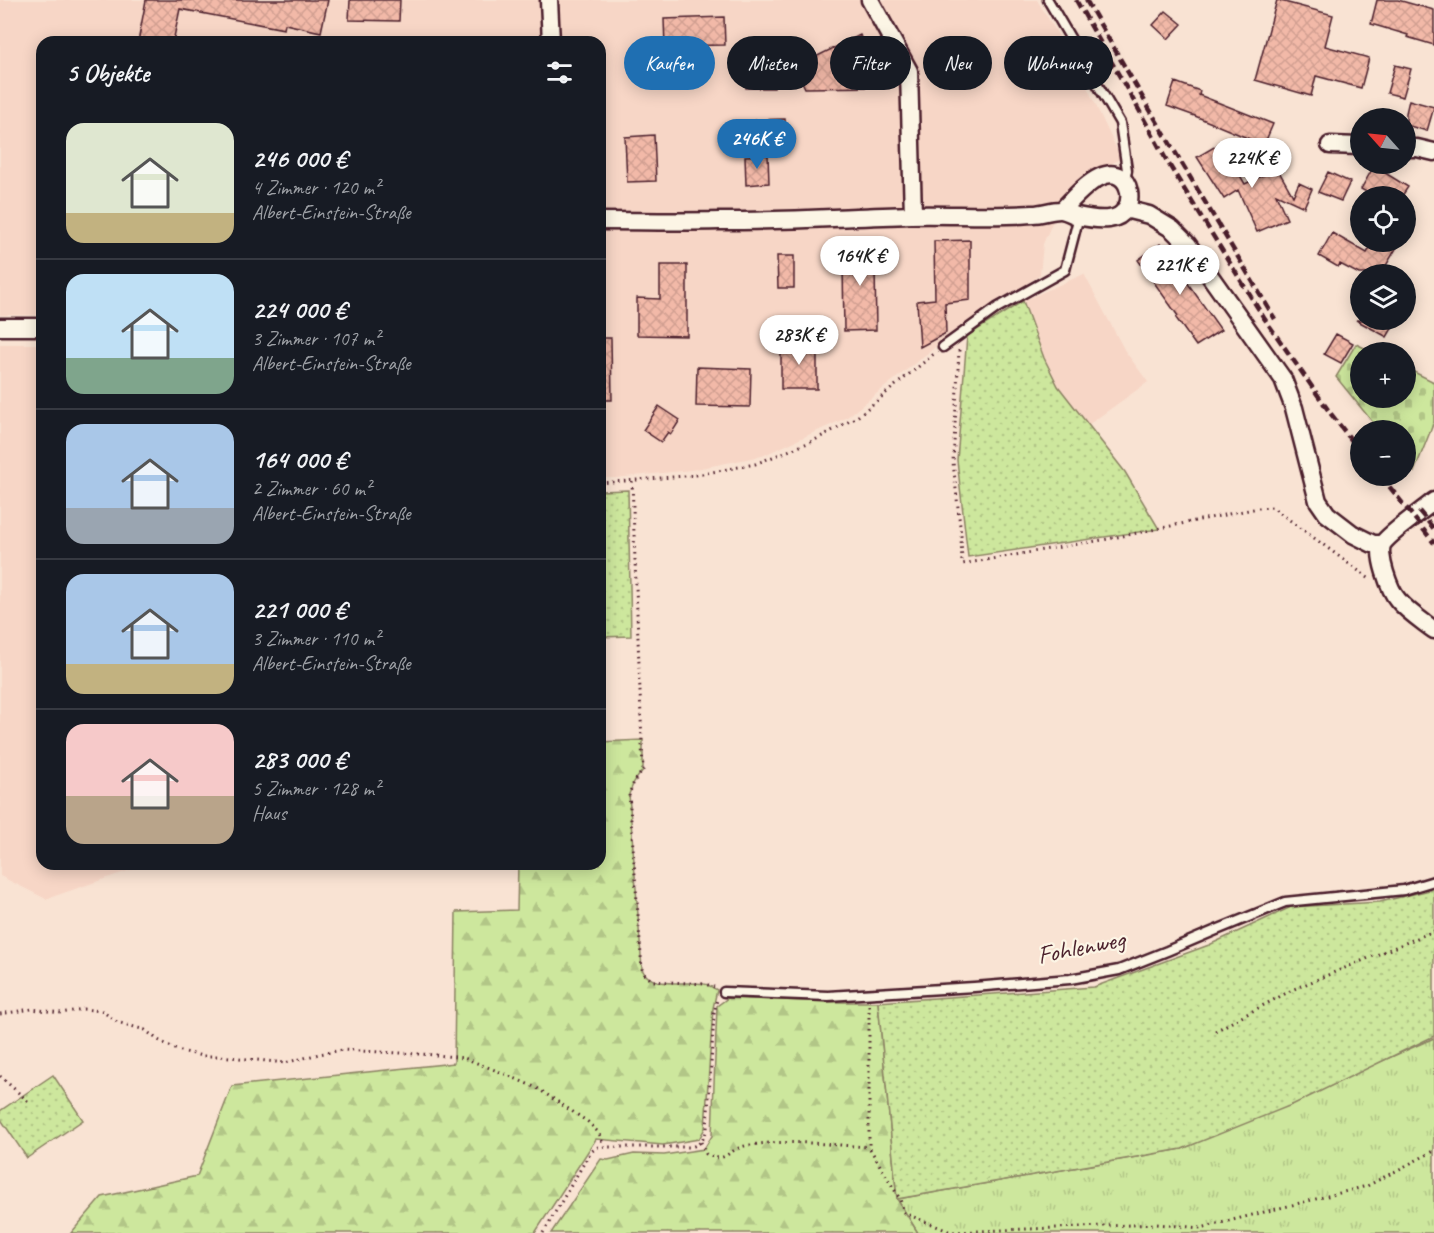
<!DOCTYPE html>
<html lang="de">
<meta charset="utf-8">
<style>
:root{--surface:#171b24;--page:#20242c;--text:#f1f3f6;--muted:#9ea1a6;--line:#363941;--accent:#1f6fb2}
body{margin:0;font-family:Caveat,sans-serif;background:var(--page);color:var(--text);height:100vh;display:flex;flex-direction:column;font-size:22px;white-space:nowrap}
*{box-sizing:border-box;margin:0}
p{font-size:20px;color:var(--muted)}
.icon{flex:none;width:33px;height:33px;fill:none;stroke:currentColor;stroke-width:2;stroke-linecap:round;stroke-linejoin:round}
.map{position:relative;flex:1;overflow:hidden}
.side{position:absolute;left:36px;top:36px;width:570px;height:834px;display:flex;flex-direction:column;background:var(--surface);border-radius:18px;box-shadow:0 3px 15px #0003}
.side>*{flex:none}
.hud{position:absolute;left:624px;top:36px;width:570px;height:54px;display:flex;gap:12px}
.needle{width:39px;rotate:297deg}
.tools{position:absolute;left:1350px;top:108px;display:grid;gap:12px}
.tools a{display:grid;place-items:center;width:66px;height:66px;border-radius:50%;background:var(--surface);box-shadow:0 3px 15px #0003;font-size:30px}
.price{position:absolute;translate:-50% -51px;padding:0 14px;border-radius:21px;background:#fff;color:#222;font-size:20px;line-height:39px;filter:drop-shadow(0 2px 3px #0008)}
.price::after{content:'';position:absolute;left:50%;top:36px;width:18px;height:14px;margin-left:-9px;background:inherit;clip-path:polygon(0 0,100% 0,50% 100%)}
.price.on{background:var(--accent);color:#fff}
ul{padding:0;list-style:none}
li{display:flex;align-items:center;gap:18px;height:150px;padding:0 30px}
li+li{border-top:2px solid var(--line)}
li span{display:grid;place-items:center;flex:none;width:168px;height:120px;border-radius:18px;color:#555}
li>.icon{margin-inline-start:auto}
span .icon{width:72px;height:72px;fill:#fffc;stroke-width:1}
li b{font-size:26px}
h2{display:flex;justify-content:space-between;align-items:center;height:72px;padding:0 30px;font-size:26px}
.chip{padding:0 21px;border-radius:27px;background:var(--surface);box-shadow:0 3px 15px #0003;font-size:21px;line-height:54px}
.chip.on{background:var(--accent);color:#fff}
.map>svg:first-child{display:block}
.built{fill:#f7d6c6}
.grass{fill:url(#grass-tufts);stroke:#8c8364;stroke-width:1.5}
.forest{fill:url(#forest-firs);stroke:#8c8364;stroke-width:1.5}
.cemetery{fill:url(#cemetery-stones);stroke:#8c8364;stroke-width:1.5}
.park{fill:url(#park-dots);stroke:#8c8364;stroke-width:1.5}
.building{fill:url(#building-cross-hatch);stroke:#4a1f2b;stroke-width:1.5}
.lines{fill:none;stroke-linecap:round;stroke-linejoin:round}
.service-casing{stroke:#4a1f2b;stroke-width:13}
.minor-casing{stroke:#4a1f2b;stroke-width:21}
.path{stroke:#4a1f2b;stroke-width:3;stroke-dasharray:1.5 4.5;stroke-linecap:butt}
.service{stroke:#fcf5e5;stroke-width:8}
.minor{stroke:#fcf5e5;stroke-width:16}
.rail{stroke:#4a1f2b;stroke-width:4.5;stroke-dasharray:9 4.5;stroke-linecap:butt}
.labels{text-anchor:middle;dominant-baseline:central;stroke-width:4.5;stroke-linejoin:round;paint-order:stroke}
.street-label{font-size:26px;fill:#4a1f2b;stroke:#fcf5e5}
</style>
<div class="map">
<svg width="1434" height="1233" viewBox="0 0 1434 1233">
<defs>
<pattern id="grass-tufts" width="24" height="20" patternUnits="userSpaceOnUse" patternTransform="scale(1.5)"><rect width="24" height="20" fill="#cde79d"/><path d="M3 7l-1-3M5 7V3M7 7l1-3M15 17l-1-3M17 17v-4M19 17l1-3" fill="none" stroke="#b2c687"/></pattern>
<pattern id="forest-firs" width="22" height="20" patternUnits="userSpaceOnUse" patternTransform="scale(1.5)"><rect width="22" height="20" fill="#cde79d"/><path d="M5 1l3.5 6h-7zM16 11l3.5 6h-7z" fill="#b2c687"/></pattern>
<pattern id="cemetery-stones" width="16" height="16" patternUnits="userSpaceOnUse" patternTransform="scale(1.5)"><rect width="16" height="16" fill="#cde79d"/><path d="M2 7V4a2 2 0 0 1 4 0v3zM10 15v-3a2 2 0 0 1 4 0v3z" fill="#b2c687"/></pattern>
<pattern id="park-dots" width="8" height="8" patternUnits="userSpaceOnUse" patternTransform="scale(1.5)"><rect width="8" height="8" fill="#cde79d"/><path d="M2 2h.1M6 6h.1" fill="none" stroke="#b2c687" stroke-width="1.8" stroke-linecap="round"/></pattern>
<pattern id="building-cross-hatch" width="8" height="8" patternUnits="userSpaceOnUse" patternTransform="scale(1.5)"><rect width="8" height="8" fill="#f2b9a8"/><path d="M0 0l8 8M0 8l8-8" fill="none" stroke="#d19f91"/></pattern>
</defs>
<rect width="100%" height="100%" fill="#f9e3d3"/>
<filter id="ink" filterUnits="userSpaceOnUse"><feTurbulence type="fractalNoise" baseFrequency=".0167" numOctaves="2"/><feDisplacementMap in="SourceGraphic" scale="12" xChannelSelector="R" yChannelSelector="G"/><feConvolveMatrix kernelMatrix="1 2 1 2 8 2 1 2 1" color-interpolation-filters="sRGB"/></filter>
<g filter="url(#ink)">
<path class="built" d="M0 0H1037L1077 66 1121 158 1080 183 1062 200 1043 244 1040 275 953 333 846 418 762 456 691 470 615 478H600V42H42V315H0Z
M1084 274 1125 351 1148 382 1088 425 1058 386 1044 358 1023 301Z
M0 344H42V864H143L142 866 46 899 0 876Z"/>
<path class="grass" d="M1434 1038V1233H918L897 1199 1182 1149Z"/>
<path class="forest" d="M643 740V770L634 782 629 794 642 969C650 990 686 980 704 984 708 984 713 988 717 990L713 1008 705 1128 699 1139 663 1145 596 1139 535 1233H71L102 1197 197 1176 232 1086 454 1063 456 912 517 910 518 864H600V742Z
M728 998 831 1002H878L897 1199 918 1233H551L601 1159 608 1160 634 1154 664 1155 704 1149 712 1136 717 1006Z"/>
<path class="cemetery" d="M1356 344 1373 352H1360V398H1406V368L1434 382V422L1414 472 1406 462V430H1379L1336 377Z"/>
<path class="park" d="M1023 301 1044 358 1058 386 1125 472 1159 529 968 557 957 460 967 336Z
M628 490 631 636 600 637V491Z
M1434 889V1036L1294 1104 1182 1149 897 1199 878 1002 1094 987 1209 945 1291 907 1380 902Z
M53 1075 83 1120 27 1158 0 1118V1111Z"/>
<path class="building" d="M146 0H328L321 32 285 24 284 29 180 9 173 42H138Z
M350 0H400L399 21 349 20Z
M1277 0 1333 15 1325 46 1369 58 1361 88 1316 76 1311 96 1255 80Z
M1377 0H1398L1434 10V45L1407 37 1408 35 1371 24Z
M1166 11 1182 24 1168 39 1153 25Z
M724 17 725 45 665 46 664 19Z
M860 35 866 48 864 49 876 72H880L881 87 805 88 795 67Z
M745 61H773L774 88H746Z
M1395 65 1411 69 1403 97 1387 93Z
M1175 82 1200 91 1199 95 1273 124 1264 145 1195 116 1167 106Z
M1409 100 1434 107 1427 131 1406 125V113Z
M785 119 786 136 757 138 756 120Z
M654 135 656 181 627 182 625 137Z
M1221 143 1245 184 1277 168 1293 196 1299 183 1312 189 1304 207 1276 194 1287 219 1257 232 1238 190 1224 199 1197 157Z
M768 155 769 183 746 185 745 156Z
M1374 166 1408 187 1402 196H1373L1361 189Z
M1328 172 1350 182 1341 201 1318 192Z
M1332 233 1367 253 1373 242H1400L1381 274H1359L1340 264 1338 267 1319 256Z
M970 240V300L945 303 946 333 920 347 917 301 935 299 934 241Z
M879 244V267H875L876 330 844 331 843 265 846 264V245Z
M1160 244 1221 330 1196 346 1176 318 1178 316 1138 260Z
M777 256H794V288H778Z
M660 265H687V336L637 335V298L660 299Z
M1356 320H1397L1387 337Z
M1336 334 1353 343 1341 363 1324 354Z
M600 338H611L612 400H600Z
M781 342 817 343V389H781Z
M697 367 751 369 750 407 696 406Z
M659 406 680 420 671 434 668 432 661 442 643 430Z"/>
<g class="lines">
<g class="service-casing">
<path id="service" d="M1048 0 1120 123 1127 170 1125 181
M943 347 997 308 1065 270 1079 216
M724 992 828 996 974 987 1070 979 1119 970 1167 951 1214 931 1285 902 1404 890 1434 881"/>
</g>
<g class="minor-casing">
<path id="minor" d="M549 0 551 42
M870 0 909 71 913 215
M1330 145 1360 146
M1406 148H1417L1434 152
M1125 209 1149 215 1172 229 1188 245 1283 379 1294 408 1318 501 1327 514 1353 534 1373 544H1382
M600 221C639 221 679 222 719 221 782 221 846 217 910 215 950 214 993 217 1033 214 1042 214 1051 210 1060 210 1066 210 1071 214 1077 216 1086 218 1099 220 1109 219 1142 215 1132 162 1100 177 1085 184 1073 199 1062 210
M0 327H42
M1434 501C1421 512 1392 531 1383 543 1376 554 1390 591 1398 600 1408 612 1421 620 1434 630"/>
</g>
<path class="path" d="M959 350 953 462 961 535 962 564 1108 539 1258 508 1272 507 1371 580
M632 481 643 770 634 782 629 794 642 969 645 975 653 981 705 984 714 987
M600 483 696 475 755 464 813 441 857 417 935 353
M869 1005V1147L900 1199 904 1213 951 1232 1157 1224 1201 1228 1367 1186 1434 1151
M0 1014 32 1009 61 1013 83 1009 102 1011 117 1022 145 1030 158 1040 177 1050 202 1056H220L285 1063 319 1054 342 1050 437 1055 464 1058 500 1072 537 1088 588 1122 599 1133 604 1146
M1215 1031 1294 989 1434 931
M0 1076 30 1103
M701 1142 706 1154C723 1163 725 1154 739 1148 745 1145 752 1145 758 1144 794 1140 833 1145 869 1147
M543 1233 587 1158 592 1151 598 1147H691C701 1144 704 1139 707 1129L714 1014 717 999"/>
<use href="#service" class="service"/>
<use href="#minor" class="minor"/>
<path class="rail" d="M1076 0 1139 110 1168 163 1264 318 1331 414 1360 451
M1086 0 1147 105 1275 319
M1381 476 1434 543
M1419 511 1434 529"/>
</g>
</g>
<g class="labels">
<g class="street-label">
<text transform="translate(1081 947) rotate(-11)">Fohlenweg</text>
</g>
</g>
</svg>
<div class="tools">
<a><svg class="needle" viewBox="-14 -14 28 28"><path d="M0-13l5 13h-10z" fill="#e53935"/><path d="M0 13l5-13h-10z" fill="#9ea1a6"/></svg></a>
<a><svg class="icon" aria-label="locate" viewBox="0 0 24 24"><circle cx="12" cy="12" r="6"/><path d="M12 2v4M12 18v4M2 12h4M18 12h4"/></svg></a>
<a><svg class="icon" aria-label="layers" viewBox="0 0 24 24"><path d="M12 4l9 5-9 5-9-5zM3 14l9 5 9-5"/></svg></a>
<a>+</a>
<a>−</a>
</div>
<b class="price on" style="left:757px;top:170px">246K €</b>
<b class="price" style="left:1252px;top:189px">224K €</b>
<b class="price" style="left:860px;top:287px">164K €</b>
<b class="price" style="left:1180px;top:296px">221K €</b>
<b class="price" style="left:799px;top:366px">283K €</b>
<div class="hud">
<a class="chip on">Kaufen</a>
<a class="chip">Mieten</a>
<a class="chip">Filter</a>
<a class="chip">Neu</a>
<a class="chip">Wohnung</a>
</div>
<section class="side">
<h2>5 Objekte<svg class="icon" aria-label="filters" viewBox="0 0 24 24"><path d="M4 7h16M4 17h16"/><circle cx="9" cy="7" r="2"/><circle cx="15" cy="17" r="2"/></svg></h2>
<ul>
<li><span style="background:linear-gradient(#dfe7d0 75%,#c2b280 0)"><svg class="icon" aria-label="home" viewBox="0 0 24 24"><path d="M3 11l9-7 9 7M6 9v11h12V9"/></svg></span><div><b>246 000 €</b><p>4 Zimmer · 120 m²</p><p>Albert-Einstein-Straße</p></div></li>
<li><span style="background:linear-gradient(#bfe0f5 70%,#7fa58c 0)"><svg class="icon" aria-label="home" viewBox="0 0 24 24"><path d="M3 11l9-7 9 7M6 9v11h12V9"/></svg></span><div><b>224 000 €</b><p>3 Zimmer · 107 m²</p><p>Albert-Einstein-Straße</p></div></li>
<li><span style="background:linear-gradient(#a9c7e8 70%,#9aa5b1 0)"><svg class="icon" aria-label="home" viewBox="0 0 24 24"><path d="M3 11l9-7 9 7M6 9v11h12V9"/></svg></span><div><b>164 000 €</b><p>2 Zimmer · 60 m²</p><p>Albert-Einstein-Straße</p></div></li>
<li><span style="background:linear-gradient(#a9c7e8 75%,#c2b280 0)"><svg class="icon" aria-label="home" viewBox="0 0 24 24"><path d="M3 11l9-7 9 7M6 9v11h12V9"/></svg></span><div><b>221 000 €</b><p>3 Zimmer · 110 m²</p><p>Albert-Einstein-Straße</p></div></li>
<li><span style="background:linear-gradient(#f6c9c9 60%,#b9a48a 0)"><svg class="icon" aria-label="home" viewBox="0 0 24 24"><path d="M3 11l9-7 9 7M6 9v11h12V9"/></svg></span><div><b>283 000 €</b><p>5 Zimmer · 128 m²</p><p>Haus</p></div></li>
</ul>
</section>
</div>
